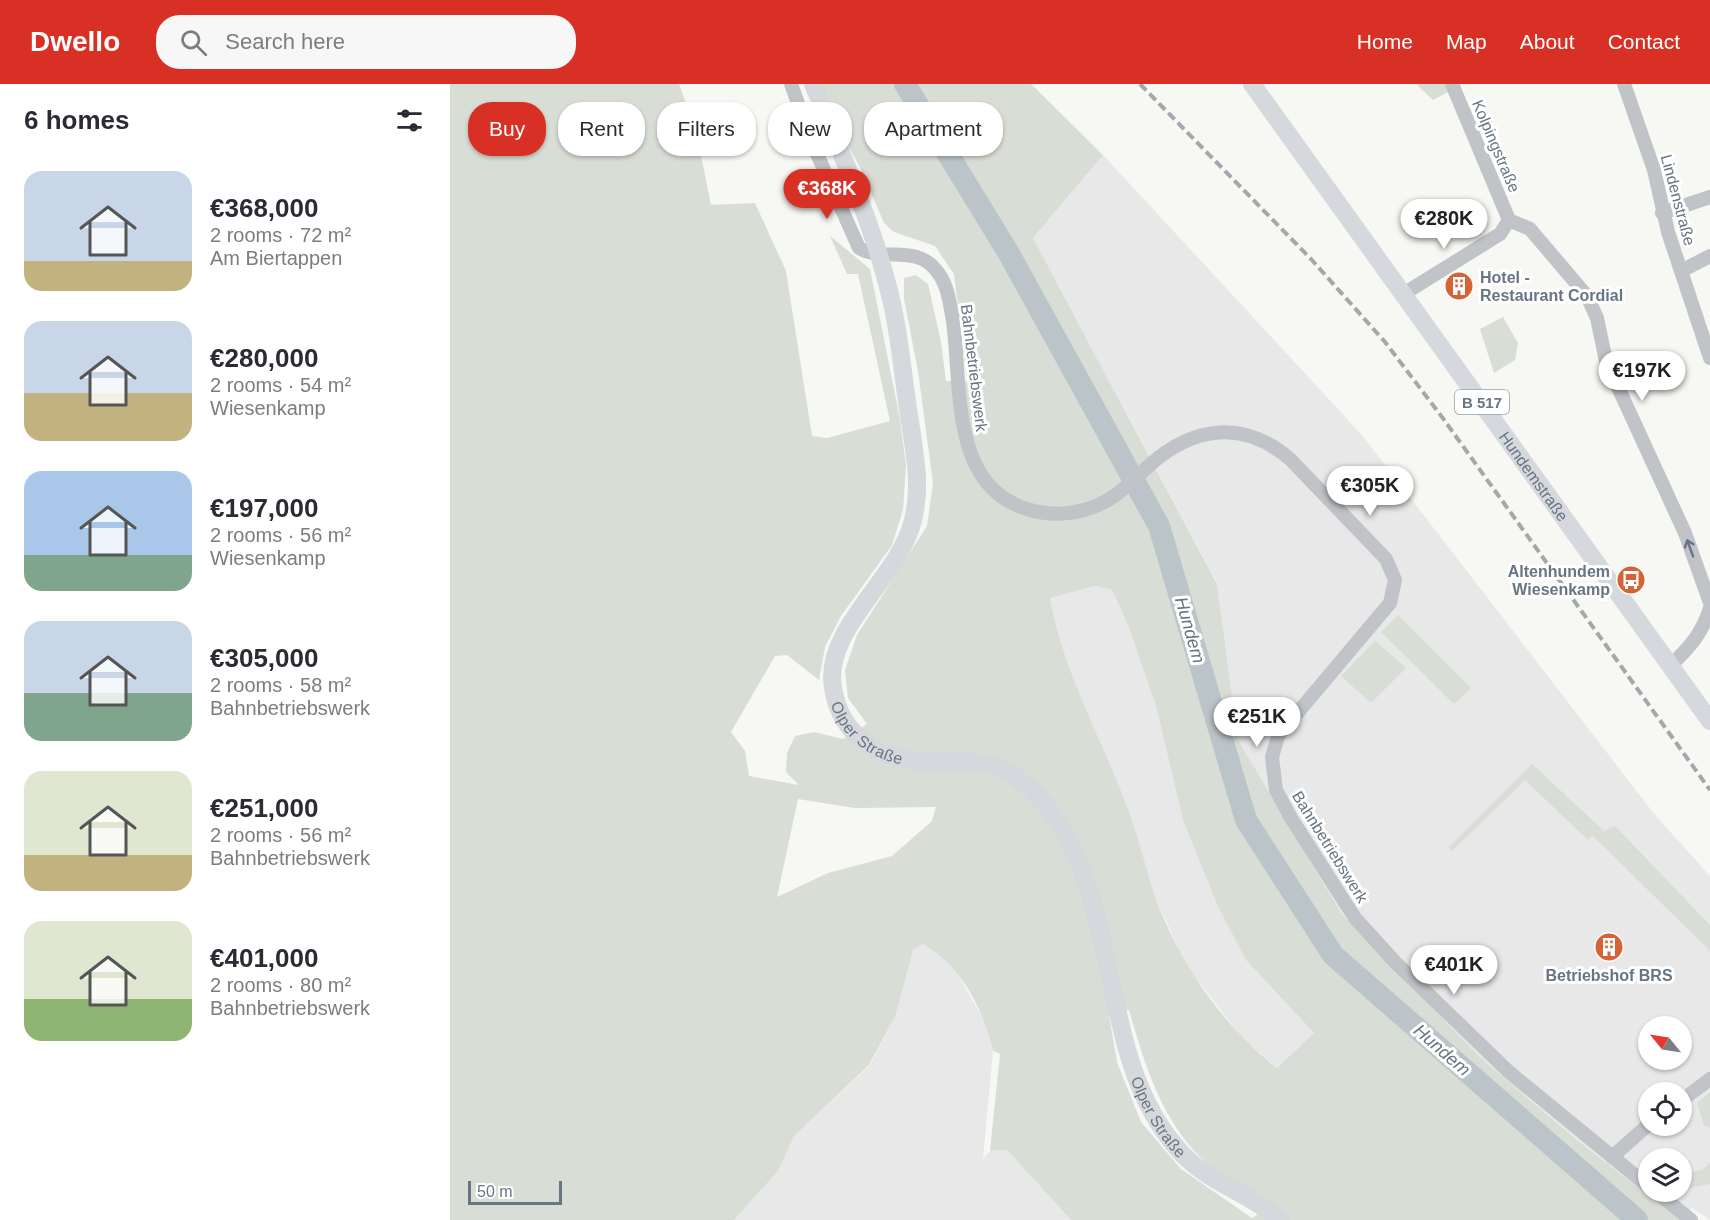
<!DOCTYPE html>
<meta charset="utf-8">
<style>
:root{--surface:#fff;--page:#f7f7f7;--text:#2b2b33;--muted:#7c7c81;--accent:#d93025}
body{margin:0;font-family:Helvetica,sans-serif;background:var(--page);color:var(--text);height:100vh;display:flex;flex-direction:column;font-size:22px;white-space:nowrap}
*{box-sizing:border-box;margin:0}
p{font-size:20px;color:var(--muted)}
.icon{flex:none;width:33px;height:33px;fill:none;stroke:currentColor;stroke-width:2;stroke-linecap:round;stroke-linejoin:round}
.map{position:relative;flex:1;overflow:hidden}
.side{display:flex;flex-direction:column;background:var(--surface);width:450px}
.side>*{flex:none}
.top-card{position:absolute;left:18px;top:18px;width:570px;height:54px;display:flex;gap:12px}
.needle{width:39px;rotate:300deg}
.fabs{position:absolute;left:1188px;top:932px;display:grid;gap:12px}
.fabs a{display:grid;place-items:center;width:54px;height:54px;border-radius:50%;background:var(--surface);box-shadow:0 2px 4px #0004;font-size:30px}
.scale{position:absolute;left:18px;bottom:15px;width:94px;box-sizing:border-box;padding-left:6px;border:3px solid #687582;border-top:0;font-size:16px;line-height:21px;white-space:nowrap;color:#687582;-webkit-text-stroke:4px #fff;paint-order:stroke}
.price{position:absolute;translate:-50% -51px;padding:0 14px;border-radius:21px;background:#fff;color:#222;font-size:20px;line-height:39px;filter:drop-shadow(0 2px 3px #0008)}
.price::after{content:'';position:absolute;left:50%;top:36px;width:18px;height:14px;margin-left:-9px;background:inherit;clip-path:polygon(0 0,100% 0,50% 100%)}
.price.selected{background:var(--accent);color:#fff}
ul{padding:0;list-style:none}
li{display:flex;align-items:center;gap:18px;height:150px;padding:0 24px}
li span{display:grid;place-items:center;flex:none;width:168px;height:120px;border-radius:18px;color:#555}
li>.icon{margin-inline-start:auto}
span .icon{width:72px;height:72px;fill:#fffc;stroke-width:1}
li b{font-size:26px}
h2{display:flex;justify-content:space-between;align-items:center;height:72px;padding:0 24px;font-size:26px}
.pill{padding:0 21px;border-radius:24px;background:var(--surface);box-shadow:0 2px 4px #0004;font-size:21px;line-height:54px}
.pill.selected{background:var(--accent);color:#fff}
header{display:flex;align-items:center;gap:36px;box-sizing:border-box;height:84px;padding:0 30px;background:var(--accent);color:#fff}
header strong{font-size:28px}
nav{display:flex;gap:33px;margin-inline-start:auto;font-size:21px}
.search{width:420px;height:54px;background:var(--page);display:flex;align-items:center;gap:15px;box-sizing:border-box;padding:0 21px;border-radius:24px;color:var(--muted);font-size:22px}
main{display:flex;flex:1;min-height:0}
.map>svg:first-child{display:block}
.built{fill:#e7e8e7;fill-rule:evenodd}
.green{fill:#d8ddd5;fill-rule:evenodd}
.lines{fill:none;stroke-linecap:round;stroke-linejoin:round}
.river{stroke:#bbc4c9;stroke-width:22}
.minor{stroke:#c0c3c7;stroke-width:14}
.major{stroke:#d5d8dc;stroke-width:18}
.rail{stroke:#a4a8ad;stroke-width:4;stroke-dasharray:9 4.5;stroke-linecap:butt}
.oneway{stroke:#687582}
.labels{text-anchor:middle;dominant-baseline:central;stroke-width:6;stroke-linejoin:round;paint-order:stroke}
.shield{fill:#fff;stroke:#959ea8;stroke-width:1.5}
.shield-label{font-size:15px;font-weight:bold;fill:#687582}
.street-label{font-size:16px;fill:#687582;stroke:#fff}
.poi-label{font-size:16px;font-weight:bold;fill:#687582;stroke:#fff;text-anchor:start}
.water-label{font-size:18px;font-style:italic;fill:#64767f;stroke:#fff}
</style>
<header>
<strong>Dwello</strong>
<div class="search"><svg class="icon" aria-label="search" viewBox="0 0 24 24"><circle cx="10" cy="10" r="6"/><path d="M15 15l6 6"/></svg>Search here</div>
<nav><a>Home</a><a>Map</a><a>About</a><a>Contact</a></nav>
</header>
<main>
<section class="side">
<h2>6 homes<svg class="icon" aria-label="filters" viewBox="0 0 24 24"><path d="M4 7h16M4 17h16"/><circle cx="9" cy="7" r="2"/><circle cx="15" cy="17" r="2"/></svg></h2>
<ul>
<li><span style="background:linear-gradient(#c9d6e8 75%,#c2b280 0)"><svg class="icon" aria-label="home" viewBox="0 0 24 24"><path d="M3 11l9-7 9 7M6 9v11h12V9"/></svg></span><div><b>€368,000</b><p>2 rooms · 72 m²</p><p>Am Biertappen</p></div></li>
<li><span style="background:linear-gradient(#c9d6e8 60%,#c2b280 0)"><svg class="icon" aria-label="home" viewBox="0 0 24 24"><path d="M3 11l9-7 9 7M6 9v11h12V9"/></svg></span><div><b>€280,000</b><p>2 rooms · 54 m²</p><p>Wiesenkamp</p></div></li>
<li><span style="background:linear-gradient(#a9c7e8 70%,#7fa58c 0)"><svg class="icon" aria-label="home" viewBox="0 0 24 24"><path d="M3 11l9-7 9 7M6 9v11h12V9"/></svg></span><div><b>€197,000</b><p>2 rooms · 56 m²</p><p>Wiesenkamp</p></div></li>
<li><span style="background:linear-gradient(#c9d6e8 60%,#7fa58c 0)"><svg class="icon" aria-label="home" viewBox="0 0 24 24"><path d="M3 11l9-7 9 7M6 9v11h12V9"/></svg></span><div><b>€305,000</b><p>2 rooms · 58 m²</p><p>Bahnbetriebswerk</p></div></li>
<li><span style="background:linear-gradient(#dfe7d0 70%,#c2b280 0)"><svg class="icon" aria-label="home" viewBox="0 0 24 24"><path d="M3 11l9-7 9 7M6 9v11h12V9"/></svg></span><div><b>€251,000</b><p>2 rooms · 56 m²</p><p>Bahnbetriebswerk</p></div></li>
<li><span style="background:linear-gradient(#dfe7d0 65%,#8fb573 0)"><svg class="icon" aria-label="home" viewBox="0 0 24 24"><path d="M3 11l9-7 9 7M6 9v11h12V9"/></svg></span><div><b>€401,000</b><p>2 rooms · 80 m²</p><p>Bahnbetriebswerk</p></div></li>
</ul>
</section>
<div class="map">
<svg width="1260" height="1136" viewBox="0 0 1260 1136">
<rect width="100%" height="100%" fill="#f7f7f4"/>
<path class="built" d="M653 71 911 350 1205 731 1260 792V1136L1242 1124 1231 1136 1128 1057 1030 973 892 830 788 656 767 499 583 154ZM1198 942H1232V975H1198ZM1198 1008H1232V1041H1198ZM1198 1074H1232V1107H1198Z
M645 502 662 506 678 541 706 622 733 736 796 876 864 949 827 984 790 951 736 881 707 817 674 715 633 624 605 544 600 514Z
M473 860 490 869 506 887 536 940 543 967 533 1074 540 1067 557 1066 621 1136H284L328 1087 344 1052 420 981 446 930 463 865Z"/>
<path class="green" d="M0 0H229L246 47 261 121 305 119 336 187 362 352 377 354 440 337 408 190H397L380 152 420 185 450 335 456 381 453 426 442 461 391 532 375 563 369 596 337 571 325 572 281 648 295 667 299 692 349 701 336 688 337 669 345 652 364 648 393 655 417 640 398 614 395 586 407 551 477 442 483 399 468 287 454 215V194L466 191 478 200 491 258 496 297 517 298 504 190 485 162 444 148 434 139 410 83 389 46 371 0H581L653 71 583 154 767 500 788 656 892 830 1030 973 1128 1057 1231 1136H621L557 1066 540 1067 550 970 543 967C534 927 511 880 473 860L463 866 446 930 419 981 344 1052 328 1087 284 1136H0ZM645 502 662 506 678 541 706 622 733 736 768 822 796 876 864 949 827 984C773 942 730 880 706 815 695 782 687 748 674 715 648 647 613 587 600 514ZM348 715 405 724 486 723 482 737 442 772 378 789 327 813ZM679 926C694 978 709 1029 747 1070 768 1092 796 1107 822 1122L802 1134 731 1085 691 1038 667 978 659 931Z
M966 0H997L1000 7 983 16Z
M1053 233 1068 259 1065 276 1044 289 1030 245Z
M948 531 1021 604 1004 620 931 548Z
M925 557 956 584 921 619 891 592Z
M1082 680 1154 747 1165 742 1260 841V867L1143 752 1138 756 1075 696 1002 767 999 763Z
M1260 1009V1044L1254 1041 1247 1019Z
M1260 1079V1100L1232 1105V1090L1252 1086Z"/>
<g class="lines">
<path class="river" d="M455 0 558 168 709 442 796 736 883 871 1187 1136"/>
<path class="minor" d="M341 0 363 61 409 164C433 178 466 161 485 185 497 198 499 215 502 231 513 295 497 401 577 425 605 434 639 430 664 412 680 401 693 386 708 374 752 340 798 339 840 375L936 475 945 496 940 519 828 652 822 673 826 706 841 734 905 834 945 878 1059 988 1198 1102
M1002 0 1059 136
M1174 0 1204 86 1218 148 1260 274
M1212 129 1260 113
M1231 187 1260 172
M955 209 1050 150 1059 136 1080 145 1137 212 1147 234 1156 277 1235 449 1260 519
M1220 582C1239 564 1252 550 1260 524
M1232 1016 1260 995
M1162 1073 1198 1041
M1205 1107 1241 1136"/>
<g class="major">
<path id="s1" d="M363 0C389 65 419 131 437 199 449 242 452 287 459 331 464 367 472 400 463 436 449 495 373 544 383 604 391 654 432 677 480 678 501 678 522 675 543 682 567 690 588 709 602 730 673 829 648 974 727 1064 755 1098 798 1108 831 1136"/>
<path id="s2" d="M802 0 1260 637"/>
</g>
<path class="rail" d="M690 0 861 175 935 258 992 333 1260 706"/>
</g>
<defs><path id="oneway-shaft" d="M-6 0H5M1.5-3L5.5 0L1.5 3" fill="none" stroke-width="1.6" stroke-linecap="round" stroke-linejoin="round" transform="scale(1.5)"/></defs>
<use class="oneway" href="#oneway-shaft" transform="translate(1240 464) rotate(-110)"/>
<defs>
<g id="building-disc" transform="scale(1.5)"><circle r="9.5" fill="#d56336" stroke="#fff"/><path d="M-4-6H4V6H1V3H-1V6H-4ZM-2.5-4.3h1.7v1.8h-1.7ZM.8-4.3h1.7v1.8H.8ZM-2.5-1h1.7V.8h-1.7ZM.8-1h1.7V.8H.8Z" fill="#fff"/></g>
<g id="bus-disc" transform="scale(1.5)"><circle r="9.5" fill="#d56336" stroke="#fff"/><path d="M-5-6H5V4H4V6H2V4H-2V6H-4V4H-5ZM-3.5-4V0h7V-4ZM-3.5 1.2v1.5H-2V1.2ZM2 1.2v1.5H3.5V1.2Z" fill="#fff"/></g>
</defs>
<g fill-rule="evenodd">
<use href="#building-disc" x="1009" y="202"/>
<use href="#bus-disc" x="1181" y="496"/>
<use href="#building-disc" x="1159" y="863"/>
</g>
<g class="labels">
<rect class="shield" x="1005" y="306" width="54" height="24" rx="4.5"/>
<g class="shield-label">
<text x="1032" y="318">B 517</text>
</g>
<g class="street-label">
<text transform="translate(1046 62) rotate(67)">Kolpingstraße</text>
<text transform="translate(1228 116) rotate(75)">Lindenstraße</text>
<text transform="translate(524 284) rotate(83)">Bahnbetriebswerk</text>
<text stroke="none"><textPath href="#s2" startOffset="483">Hundemstraße</textPath></text>
<text stroke="none"><textPath href="#s1" startOffset="702">Olper Straße</textPath></text>
<text transform="translate(880 763) rotate(58)">Bahnbetriebswerk</text>
<text stroke="none"><textPath href="#s1" startOffset="1240">Olper Straße</textPath></text>
</g>
<g class="poi-label">
<text x="1030" y="193">Hotel -<tspan x="1030" dy="18">Restaurant Cordial</tspan></text>
<text x="1160" y="487" text-anchor="end">Altenhundem<tspan x="1160" dy="18">Wiesenkamp</tspan></text>
<text x="1159" y="891" text-anchor="middle">Betriebshof BRS</text>
</g>
<g class="water-label">
<text transform="translate(740 546) rotate(74)">Hundem</text>
<text transform="translate(992 966) rotate(41)">Hundem</text>
</g>
</g>
</svg>
<div class="fabs">
<a><svg class="needle" viewBox="-14 -14 28 28"><path d="M0-13l5 13h-10z" fill="#e53935"/><path d="M0 13l5-13h-10z" fill="#7c7c81"/></svg></a>
<a><svg class="icon" aria-label="locate" viewBox="0 0 24 24"><circle cx="12" cy="12" r="6"/><path d="M12 2v4M12 18v4M2 12h4M18 12h4"/></svg></a>
<a><svg class="icon" aria-label="layers" viewBox="0 0 24 24"><path d="M12 4l9 5-9 5-9-5zM3 14l9 5 9-5"/></svg></a>
</div>
<div class="scale">50 m</div>
<b class="price selected" style="left:377px;top:136px">€368K</b>
<b class="price" style="left:994px;top:166px">€280K</b>
<b class="price" style="left:1192px;top:318px">€197K</b>
<b class="price" style="left:920px;top:433px">€305K</b>
<b class="price" style="left:807px;top:664px">€251K</b>
<b class="price" style="left:1004px;top:912px">€401K</b>
<div class="top-card">
<a class="pill selected">Buy</a>
<a class="pill">Rent</a>
<a class="pill">Filters</a>
<a class="pill">New</a>
<a class="pill">Apartment</a>
</div>
</div>
</main>
